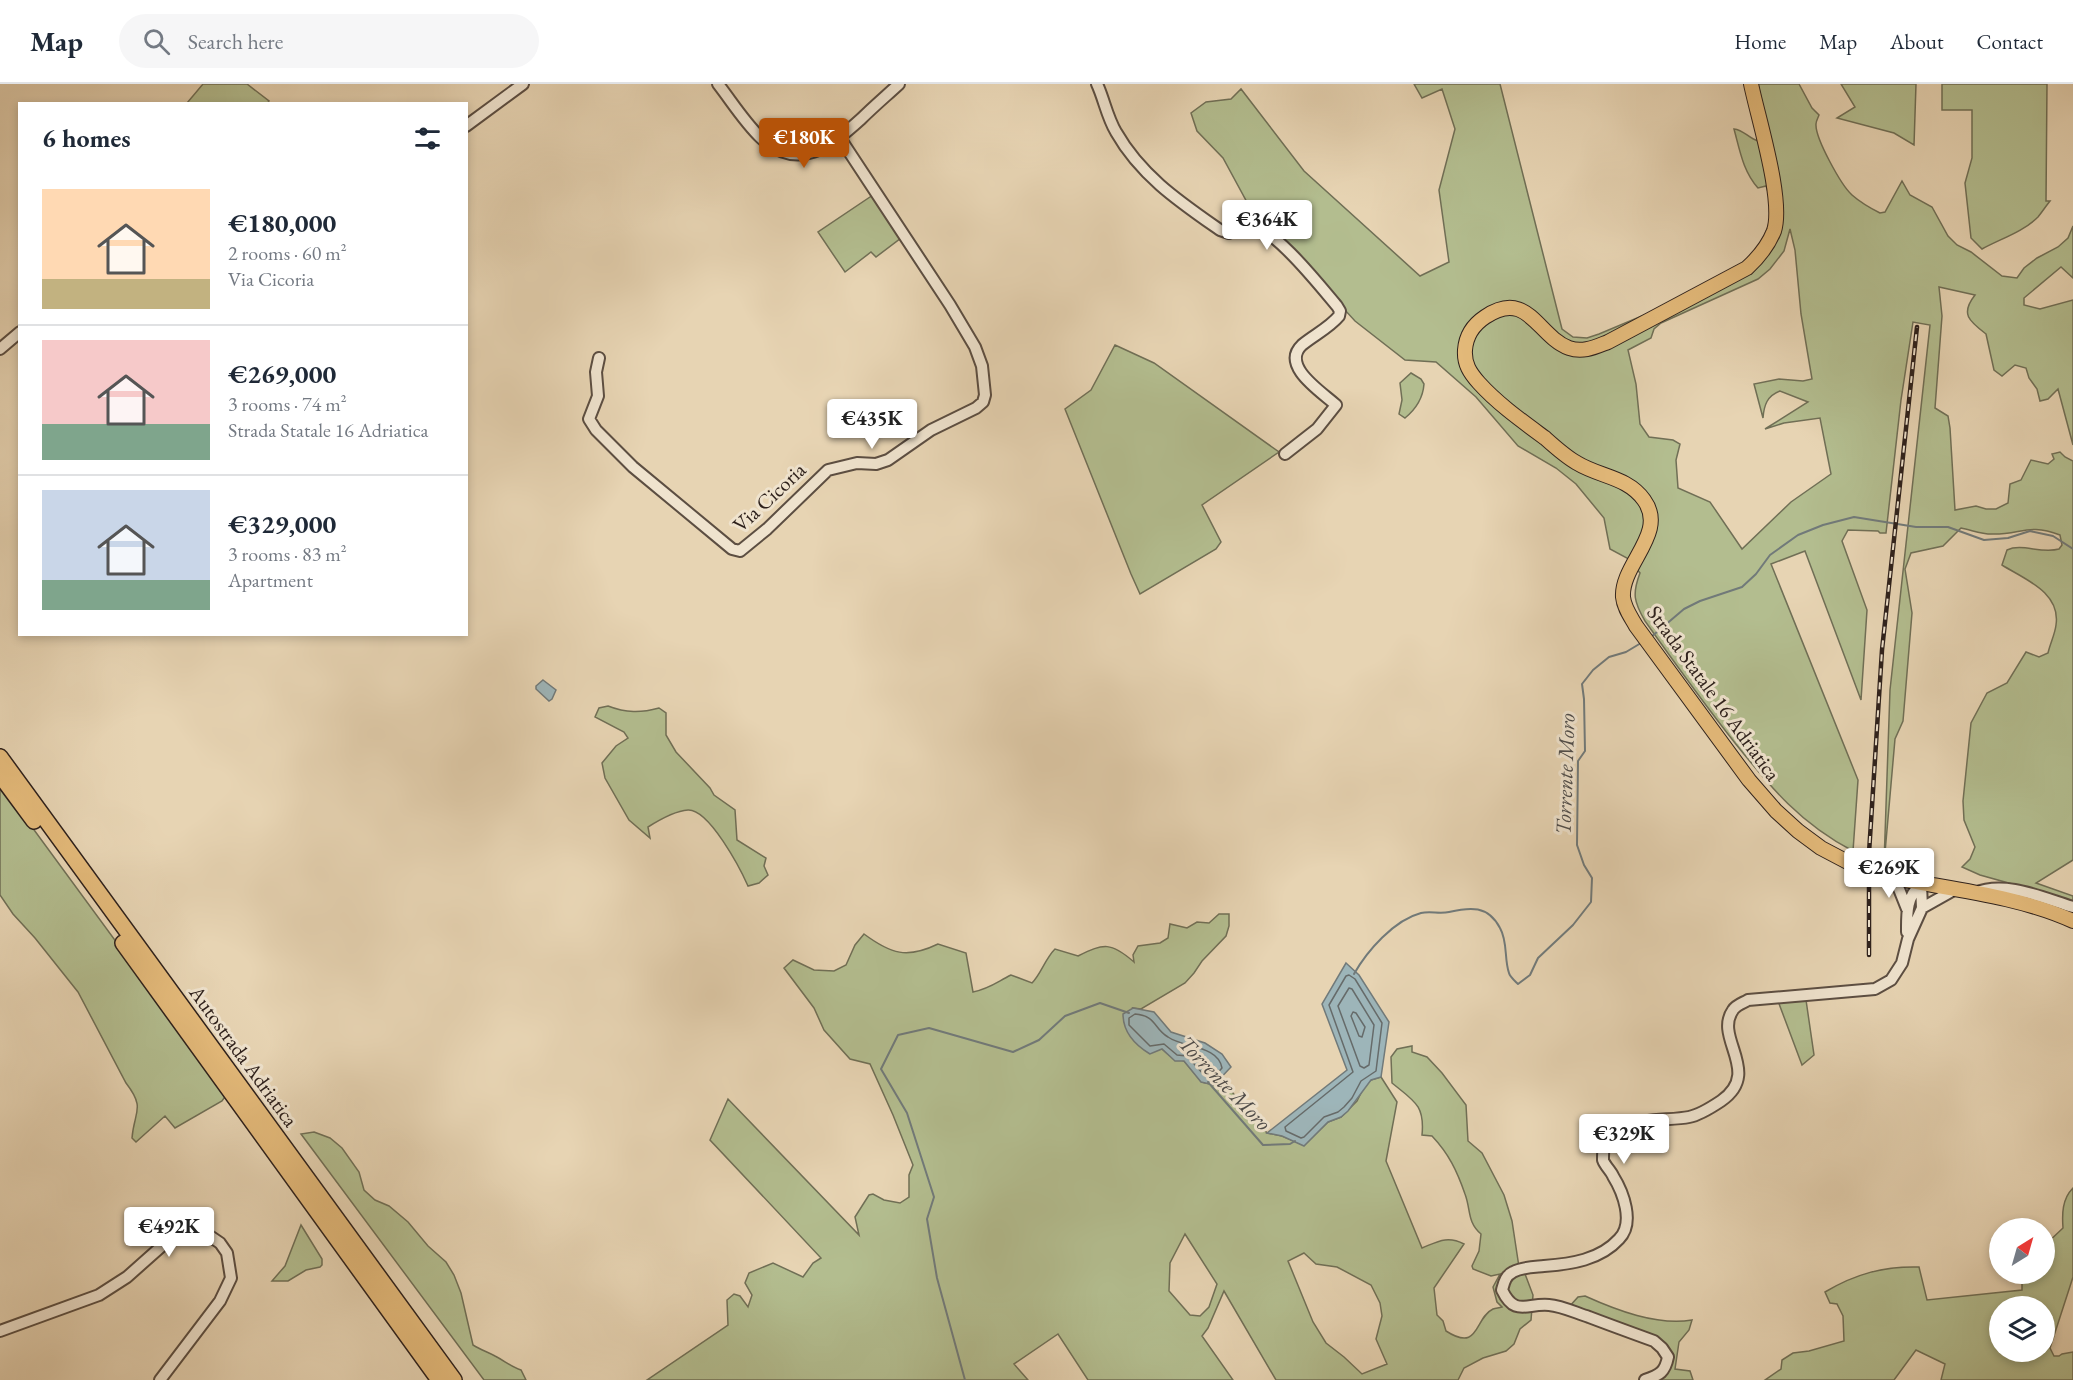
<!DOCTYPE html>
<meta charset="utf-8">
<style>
:root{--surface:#fff;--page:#f6f6f7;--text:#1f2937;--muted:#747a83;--line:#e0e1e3;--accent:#b45309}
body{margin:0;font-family:"EB Garamond",serif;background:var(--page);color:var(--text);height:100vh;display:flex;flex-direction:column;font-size:22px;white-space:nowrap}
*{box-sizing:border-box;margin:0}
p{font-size:20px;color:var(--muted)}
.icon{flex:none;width:33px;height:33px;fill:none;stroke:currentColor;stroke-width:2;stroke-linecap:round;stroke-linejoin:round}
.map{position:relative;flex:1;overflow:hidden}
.drawer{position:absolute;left:18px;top:18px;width:450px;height:534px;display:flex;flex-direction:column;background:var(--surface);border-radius:0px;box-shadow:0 3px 9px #0003}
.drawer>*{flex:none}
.needle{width:39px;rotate:37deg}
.fabs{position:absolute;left:1989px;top:1134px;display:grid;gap:12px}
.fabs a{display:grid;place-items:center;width:66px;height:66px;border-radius:50%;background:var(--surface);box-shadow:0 3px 9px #0003;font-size:30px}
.price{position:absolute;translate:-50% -51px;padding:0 14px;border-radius:6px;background:#fff;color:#222;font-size:20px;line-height:39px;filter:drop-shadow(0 2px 3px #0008)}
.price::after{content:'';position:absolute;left:50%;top:36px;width:18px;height:14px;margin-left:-9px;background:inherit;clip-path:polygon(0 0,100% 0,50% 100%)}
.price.current{background:var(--accent);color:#fff}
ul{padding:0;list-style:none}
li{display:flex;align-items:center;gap:18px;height:150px;padding:0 24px}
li+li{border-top:2px solid var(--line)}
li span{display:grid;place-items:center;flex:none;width:168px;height:120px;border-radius:0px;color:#555}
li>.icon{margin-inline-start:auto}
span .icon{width:72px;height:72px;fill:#fffc;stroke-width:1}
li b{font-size:26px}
h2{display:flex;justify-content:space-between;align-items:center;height:72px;padding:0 24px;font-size:26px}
header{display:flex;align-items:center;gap:36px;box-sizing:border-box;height:84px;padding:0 30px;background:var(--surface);border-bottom:2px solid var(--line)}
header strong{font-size:28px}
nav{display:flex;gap:33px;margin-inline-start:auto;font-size:21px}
.search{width:420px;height:54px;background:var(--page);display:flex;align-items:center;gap:15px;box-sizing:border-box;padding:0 21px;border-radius:33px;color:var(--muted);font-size:22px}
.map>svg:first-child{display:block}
.green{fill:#b3bd8f;stroke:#706f56;stroke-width:1.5;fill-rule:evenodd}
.water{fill:#9db5b9;stroke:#717a7a;stroke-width:1.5}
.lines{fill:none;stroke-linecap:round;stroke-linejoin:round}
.shore{stroke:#666b6a;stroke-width:1.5}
.stream{stroke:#717a7a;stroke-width:2}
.minor-casing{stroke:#5c4e42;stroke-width:14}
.major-casing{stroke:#2e211c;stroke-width:16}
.highway-casing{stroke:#2e211c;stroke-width:18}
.minor{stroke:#efe3ce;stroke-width:10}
.major{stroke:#e4ba7a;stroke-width:14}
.highway{stroke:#e4ba7a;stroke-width:15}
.rail-casing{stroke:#2e211c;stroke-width:4.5}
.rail{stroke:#efe3ce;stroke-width:2;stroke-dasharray:7;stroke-linecap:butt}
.major-bridge-casing{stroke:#2e211c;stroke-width:16;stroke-linecap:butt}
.major-bridge{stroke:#e4ba7a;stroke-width:14}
.labels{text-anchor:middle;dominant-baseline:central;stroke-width:6;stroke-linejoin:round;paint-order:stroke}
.street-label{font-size:21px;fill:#2e211c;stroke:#efe3ce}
.water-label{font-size:22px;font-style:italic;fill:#4f4d4b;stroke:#efe3ce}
</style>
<header>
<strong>Map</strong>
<div class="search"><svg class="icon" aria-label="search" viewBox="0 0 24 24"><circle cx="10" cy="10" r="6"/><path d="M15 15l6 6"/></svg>Search here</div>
<nav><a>Home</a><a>Map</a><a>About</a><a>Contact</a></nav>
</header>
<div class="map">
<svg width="2073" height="1296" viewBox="0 0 2073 1296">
<rect width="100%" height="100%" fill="#e7d4b3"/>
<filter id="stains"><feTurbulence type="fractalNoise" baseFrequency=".00333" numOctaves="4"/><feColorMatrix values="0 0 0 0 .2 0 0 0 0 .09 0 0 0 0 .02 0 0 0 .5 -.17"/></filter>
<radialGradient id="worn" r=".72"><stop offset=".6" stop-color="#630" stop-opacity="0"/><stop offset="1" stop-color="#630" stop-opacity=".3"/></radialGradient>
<path class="green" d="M203 0H247L269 17 267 20 187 19Z
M1414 0H1500L1562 245 1573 253 1587 254 1599 250 1661 224 1744 178C1766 157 1778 132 1766 102L1758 104C1743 87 1740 67 1734 45 1744 46 1748 54 1758 57L1769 49 1758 0H1799L1812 24 1819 31C1818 34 1816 37 1816 40 1815 54 1841 101 1852 111 1860 118 1870 124 1880 129L1885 128 1902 97 1910 111 1932 123 1948 152 1957 161 1971 168 2002 192 2017 194 2024 184 2037 174 2058 163 2068 154 2073 142V194L2061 183 2024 214V221L2040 225 2073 216V361L2058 305 2048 315 2040 317 2037 305 2029 294 2026 284 2015 281 2002 292 1994 286 1986 250C1969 237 1960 230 1975 211L1939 203 1942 232 1935 324 1948 332 1950 344 1955 426 1976 422 1986 425H1996L2008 419 2010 400 2021 396 2031 376 2048 380 2054 375 2052 370 2060 368 2065 373 2073 377V776L2036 799 2073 812V817L1980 791 1962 783 1970 775 1975 763 1964 736 1963 717 1971 639 1987 609 2007 599 2026 568 2039 573 2048 569C2050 560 2055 550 2056 541 2061 508 2024 495 2002 481L2007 466C2022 459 2041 470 2059 465L2062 461 2060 451C2029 439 2022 450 1994 450 1983 451 1972 446 1961 444L1943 462 1911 469 1905 485 1912 529 1903 637 1895 655 1884 780 1890 606 1930 241 1913 238 1901 316 1886 449H1880L1878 447 1848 446 1842 457 1867 526 1861 616 1805 467 1771 480 1858 696 1853 767C1801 740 1771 704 1735 659 1704 620 1674 578 1645 537 1634 518 1632 510 1640 489L1627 474 1610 465 1604 434 1576 400 1556 384 1518 362 1476 313 1436 278 1405 276 1355 237 1248 120 1223 74 1197 47 1191 29 1206 18 1231 15 1241 5 1304 87 1420 192 1449 178 1439 106 1455 45 1442 5 1422 14ZM1790 145 1795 166 1801 230 1812 295 1803 297 1779 295 1754 300 1763 334C1764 321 1767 312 1780 307L1808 318 1765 345 1784 339 1820 334 1831 390 1791 418 1742 465 1710 418 1678 404 1676 376 1680 360 1673 356 1649 353 1640 340 1636 300 1628 266 1651 254 1654 245 1661 239 1758 195 1770 185 1784 167Z
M1841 0H1916L1914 61 1894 49 1837 34 1855 23Z
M1942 0H2047L2046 117H2050C2046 122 2042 128 2038 133 2023 148 2000 155 1982 165L1971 154 1965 99 1972 74V26H1942Z
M873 111 901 154 876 173 871 168 845 188 818 148Z
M1115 261 1154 279 1279 368 1202 421 1221 458 1216 465 1140 510 1131 490 1065 325 1091 306Z
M1411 289 1421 295 1424 300C1423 314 1416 325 1405 334L1399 330 1402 316 1400 299Z
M608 622C626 629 641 629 659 624L666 629V651L676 668 710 704 714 711 735 726 737 756 766 774 764 782 768 791 759 799 748 802C740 784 709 725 688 726 674 727 659 736 648 743L650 754 629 736 605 694 602 679 616 662 628 654 624 648 595 633 599 624Z
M0 705 18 724 216 994 227 1010 222 1017 175 1044 165 1032 136 1058 132 1054C134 1027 146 1025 126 999L78 908 35 854 13 830 0 811Z
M1219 830H1229V842L1226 852 1202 877 1194 889 1185 899 1141 925 1133 924 1162 965 1169 971 1184 977 1202 998 1214 1001 1221 995 1267 1049 1282 1052 1304 1061 1328 1038 1341 1033 1357 1017 1365 1001 1371 996 1381 993 1397 1018 1386 1077 1422 1164C1437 1158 1447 1151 1464 1160L1434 1204 1437 1231 1443 1237 1446 1247C1480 1269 1474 1234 1493 1225 1496 1224 1499 1224 1502 1223L1497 1218 1493 1203 1500 1190 1491 1192 1473 1185 1472 1182 1479 1167 1481 1150C1467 1138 1471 1126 1465 1110 1457 1087 1449 1070 1432 1052L1422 1051C1425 1021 1414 1017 1392 999L1391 973 1397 965 1412 962V968L1427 973 1442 989 1466 1021 1468 1057 1482 1069 1504 1111 1512 1137 1519 1183 1525 1190 1533 1211 1531 1236 1520 1245 1514 1260 1506 1267 1483 1274 1464 1284 1458 1296H1276L1224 1207 1208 1244 1202 1252 1233 1296H1088L1058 1250 1014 1280 1028 1296H647L728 1241 727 1216 734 1210 740 1212 748 1223 752 1211 745 1199 749 1189 773 1179 803 1193 813 1179 821 1174 710 1056 728 1015 859 1151 855 1133 869 1111 873 1110 884 1116 900 1119 909 1113V1091L913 1081 893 1031 870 980 850 975 824 946 814 924 784 884 793 876 814 886 834 887 846 881 855 861 864 850C891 870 907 875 938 860L966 869 973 908C989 905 997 898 1011 891L1032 899C1041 890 1045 875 1055 865L1078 872C1104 859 1111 858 1134 878L1133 871 1138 862 1160 859 1168 854 1170 840 1187 844 1197 838 1209 839ZM1185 1150 1217 1200 1209 1223 1200 1232 1190 1231 1169 1207 1170 1179ZM1304 1169 1316 1180 1337 1183 1371 1201 1380 1219 1382 1232 1376 1255 1387 1280 1362 1290 1344 1273 1326 1259 1313 1238 1288 1177Z
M1806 916 1814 971 1802 981 1778 917Z
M314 1048 330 1054 342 1064 359 1088 364 1106 375 1116 389 1122 408 1138 428 1162 446 1178 454 1191 461 1209 473 1261C481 1266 488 1268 495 1272 505 1277 511 1283 521 1286L526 1296H484L301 1050Z
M2073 1104V1193L2050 1264 2054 1272H2059L2062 1270 2073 1268V1296H1941L1945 1280 1916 1266 1894 1296H1765L1781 1285 1782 1276 1793 1269 1809 1267 1844 1257 1843 1232 1837 1220 1830 1219 1825 1208C1855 1190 1884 1182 1919 1183L1927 1216 2022 1206V1190H2044L2045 1161 2063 1144C2062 1130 2062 1115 2073 1104ZM2000 1222H2044V1268H2000Z
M301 1141 322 1175V1181L320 1183 306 1186 288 1197H272L285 1182Z
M1585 1212C1616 1226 1657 1242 1692 1236L1689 1246 1679 1258 1675 1285 1690 1287 1693 1296H1658C1667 1281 1676 1275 1665 1259L1569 1223 1578 1213Z"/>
<path class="water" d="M543 596 556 606 552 615 549 617 536 605V602Z
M1346 879 1359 891 1389 938 1381 993 1371 996 1348 1027 1341 1033 1328 1038 1304 1062 1282 1052 1267 1049 1347 986 1322 920Z
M1133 924 1154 928 1171 948 1205 959 1222 970 1231 983 1214 1001 1201 998 1184 977H1175L1162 965 1150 970C1135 961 1123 948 1123 930Z"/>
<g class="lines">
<path class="shore" d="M1349 891 1355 895 1382 939 1376 987 1361 997 1352 1014 1344 1023 1338 1028 1324 1033 1304 1053 1301 1054 1286 1047 1285 1043 1353 988 1329 921 1346 892Z
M1349 904 1352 905 1374 941 1369 981 1364 984 1360 982 1338 922Z
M1353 928 1356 929 1365 943 1362 953 1359 952 1351 932Z
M1135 930C1157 932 1153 944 1168 953 1183 964 1218 961 1222 984L1213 994 1205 992 1187 972 1177 971 1164 960 1150 962 1129 941V934Z"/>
<path class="stream" d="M1651 553 1684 525 1700 517 1742 503 1756 490 1770 471 1798 451 1823 441 1854 433 1916 443H1948L1984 456 2008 454 2030 447 2053 452 2073 465
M1354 890C1367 867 1394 836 1421 829 1430 827 1440 830 1449 828 1470 823 1488 821 1500 844 1508 858 1504 875 1509 889 1510 893 1515 897 1518 900L1530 891 1538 874 1573 841 1591 818 1592 794 1584 781 1577 761 1578 677 1585 667 1584 615 1582 600 1593 586 1609 573 1626 568 1641 559
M1208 998 1263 1061 1290 1060 1295 1057
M965 1296 937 1194 927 1135 934 1113 907 1029 881 985 898 951 929 944 1013 968 1039 956 1065 932 1100 919 1129 929"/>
<g class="minor-casing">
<path id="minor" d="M718 0C732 18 745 39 761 54 799 89 831 62 861 35 873 23 886 12 899 0
M1097 0C1104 15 1107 33 1116 48 1141 92 1180 118 1220 146L1229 149 1248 140C1273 142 1320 202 1337 222L1340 227 1339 232C1329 244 1314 251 1302 261 1280 282 1322 308 1336 321L1317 345 1285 370
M466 42 523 0
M0 265 20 248
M599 274 596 288 598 312 589 335 596 346 633 383 732 465 740 467 767 445 828 386 857 379 876 380 888 376 931 346 976 324 983 318 985 311 982 282 975 263 950 221 840 54
M1895 795 1907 825
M1975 809C2005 796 2043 814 2073 823
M1922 824 1954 806
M1907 848C1907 830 1906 813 1921 800
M0 1247 99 1211 127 1193 172 1153 186 1145 201 1146 220 1159 227 1169 231 1194 220 1217 160 1296
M1645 1296C1660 1291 1665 1288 1668 1273L1662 1264 1654 1257C1632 1249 1610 1241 1589 1233 1576 1229 1562 1222 1549 1221 1526 1219 1515 1233 1502 1206 1504 1199 1505 1192 1513 1188 1522 1183 1534 1183 1544 1182 1571 1180 1600 1176 1619 1155 1635 1139 1623 1108 1613 1092 1611 1087 1605 1082 1603 1076 1603 1073 1603 1066 1604 1063 1611 1031 1664 1038 1689 1033 1700 1031 1712 1023 1721 1017 1763 988 1713 954 1733 926 1736 921 1743 919 1748 916L1875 905 1891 896 1902 879 1908 855 1922 824 1921 800"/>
</g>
<g class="major-casing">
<path id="major" d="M1751 0C1758 34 1784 116 1774 147 1768 162 1759 173 1747 184L1608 258C1595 263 1583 269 1569 264 1537 252 1528 204 1485 233 1473 241 1466 252 1465 266 1464 280 1470 289 1479 299 1498 320 1522 337 1545 354 1555 363 1566 373 1577 379 1600 393 1628 393 1644 416 1668 449 1621 480 1623 513 1624 524 1631 533 1636 542L1749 696 1776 727 1798 747 1821 764 1859 784
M1889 793C1948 805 2019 812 2073 837"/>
</g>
<g class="highway-casing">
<path id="highway" d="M0 673 454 1296
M0 691 34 737
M123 859 439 1296"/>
</g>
<use href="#minor" class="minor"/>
<use href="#major" class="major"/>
<use href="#highway" class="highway"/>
<g class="rail-casing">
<path id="rail" d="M1869 871V769L1882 566 1917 243"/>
</g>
<use href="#rail" class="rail"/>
<g class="major-bridge-casing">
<path id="major-bridge" d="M1859 784 1889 793"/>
</g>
<use href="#major-bridge" class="major-bridge"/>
</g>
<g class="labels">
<g class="street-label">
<text transform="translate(769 413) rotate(-43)">Via Cicoria</text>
<text transform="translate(1714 609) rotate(54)">Strada Statale 16 Adriatica</text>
<text transform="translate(244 972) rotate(54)">Autostrada Adriatica</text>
</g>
<g class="water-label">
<text transform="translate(1565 690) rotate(-88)">Torrente Moro</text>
<text transform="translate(1225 999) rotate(46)">Torrente Moro</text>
</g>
</g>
<rect width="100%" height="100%" filter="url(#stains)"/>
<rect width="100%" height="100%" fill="url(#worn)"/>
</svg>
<div class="fabs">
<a><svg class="needle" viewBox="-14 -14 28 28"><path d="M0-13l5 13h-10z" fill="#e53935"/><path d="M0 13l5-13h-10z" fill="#747a83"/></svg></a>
<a><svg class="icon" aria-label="layers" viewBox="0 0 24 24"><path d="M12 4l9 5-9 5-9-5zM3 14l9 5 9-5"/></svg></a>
</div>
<b class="price current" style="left:804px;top:85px">€180K</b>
<b class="price" style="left:1267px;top:167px">€364K</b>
<b class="price" style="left:872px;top:366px">€435K</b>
<b class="price" style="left:1889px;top:815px">€269K</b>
<b class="price" style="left:1624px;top:1081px">€329K</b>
<b class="price" style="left:169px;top:1174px">€492K</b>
<section class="drawer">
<h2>6 homes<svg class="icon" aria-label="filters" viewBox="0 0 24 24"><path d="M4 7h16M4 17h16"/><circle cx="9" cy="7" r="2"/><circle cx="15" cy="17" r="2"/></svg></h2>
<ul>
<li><span style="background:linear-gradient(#ffd9b3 75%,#c2b280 0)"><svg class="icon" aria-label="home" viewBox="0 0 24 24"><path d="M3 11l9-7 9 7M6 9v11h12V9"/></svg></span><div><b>€180,000</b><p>2 rooms · 60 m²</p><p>Via Cicoria</p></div></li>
<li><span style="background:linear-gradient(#f6c9c9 70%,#7fa58c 0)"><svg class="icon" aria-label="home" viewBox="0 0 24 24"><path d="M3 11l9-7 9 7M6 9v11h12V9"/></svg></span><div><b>€269,000</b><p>3 rooms · 74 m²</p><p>Strada Statale 16 Adriatica</p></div></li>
<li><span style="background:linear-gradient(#c9d6e8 75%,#7fa58c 0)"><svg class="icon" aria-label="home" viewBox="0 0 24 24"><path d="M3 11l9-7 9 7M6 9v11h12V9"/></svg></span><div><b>€329,000</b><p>3 rooms · 83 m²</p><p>Apartment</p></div></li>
</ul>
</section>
</div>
